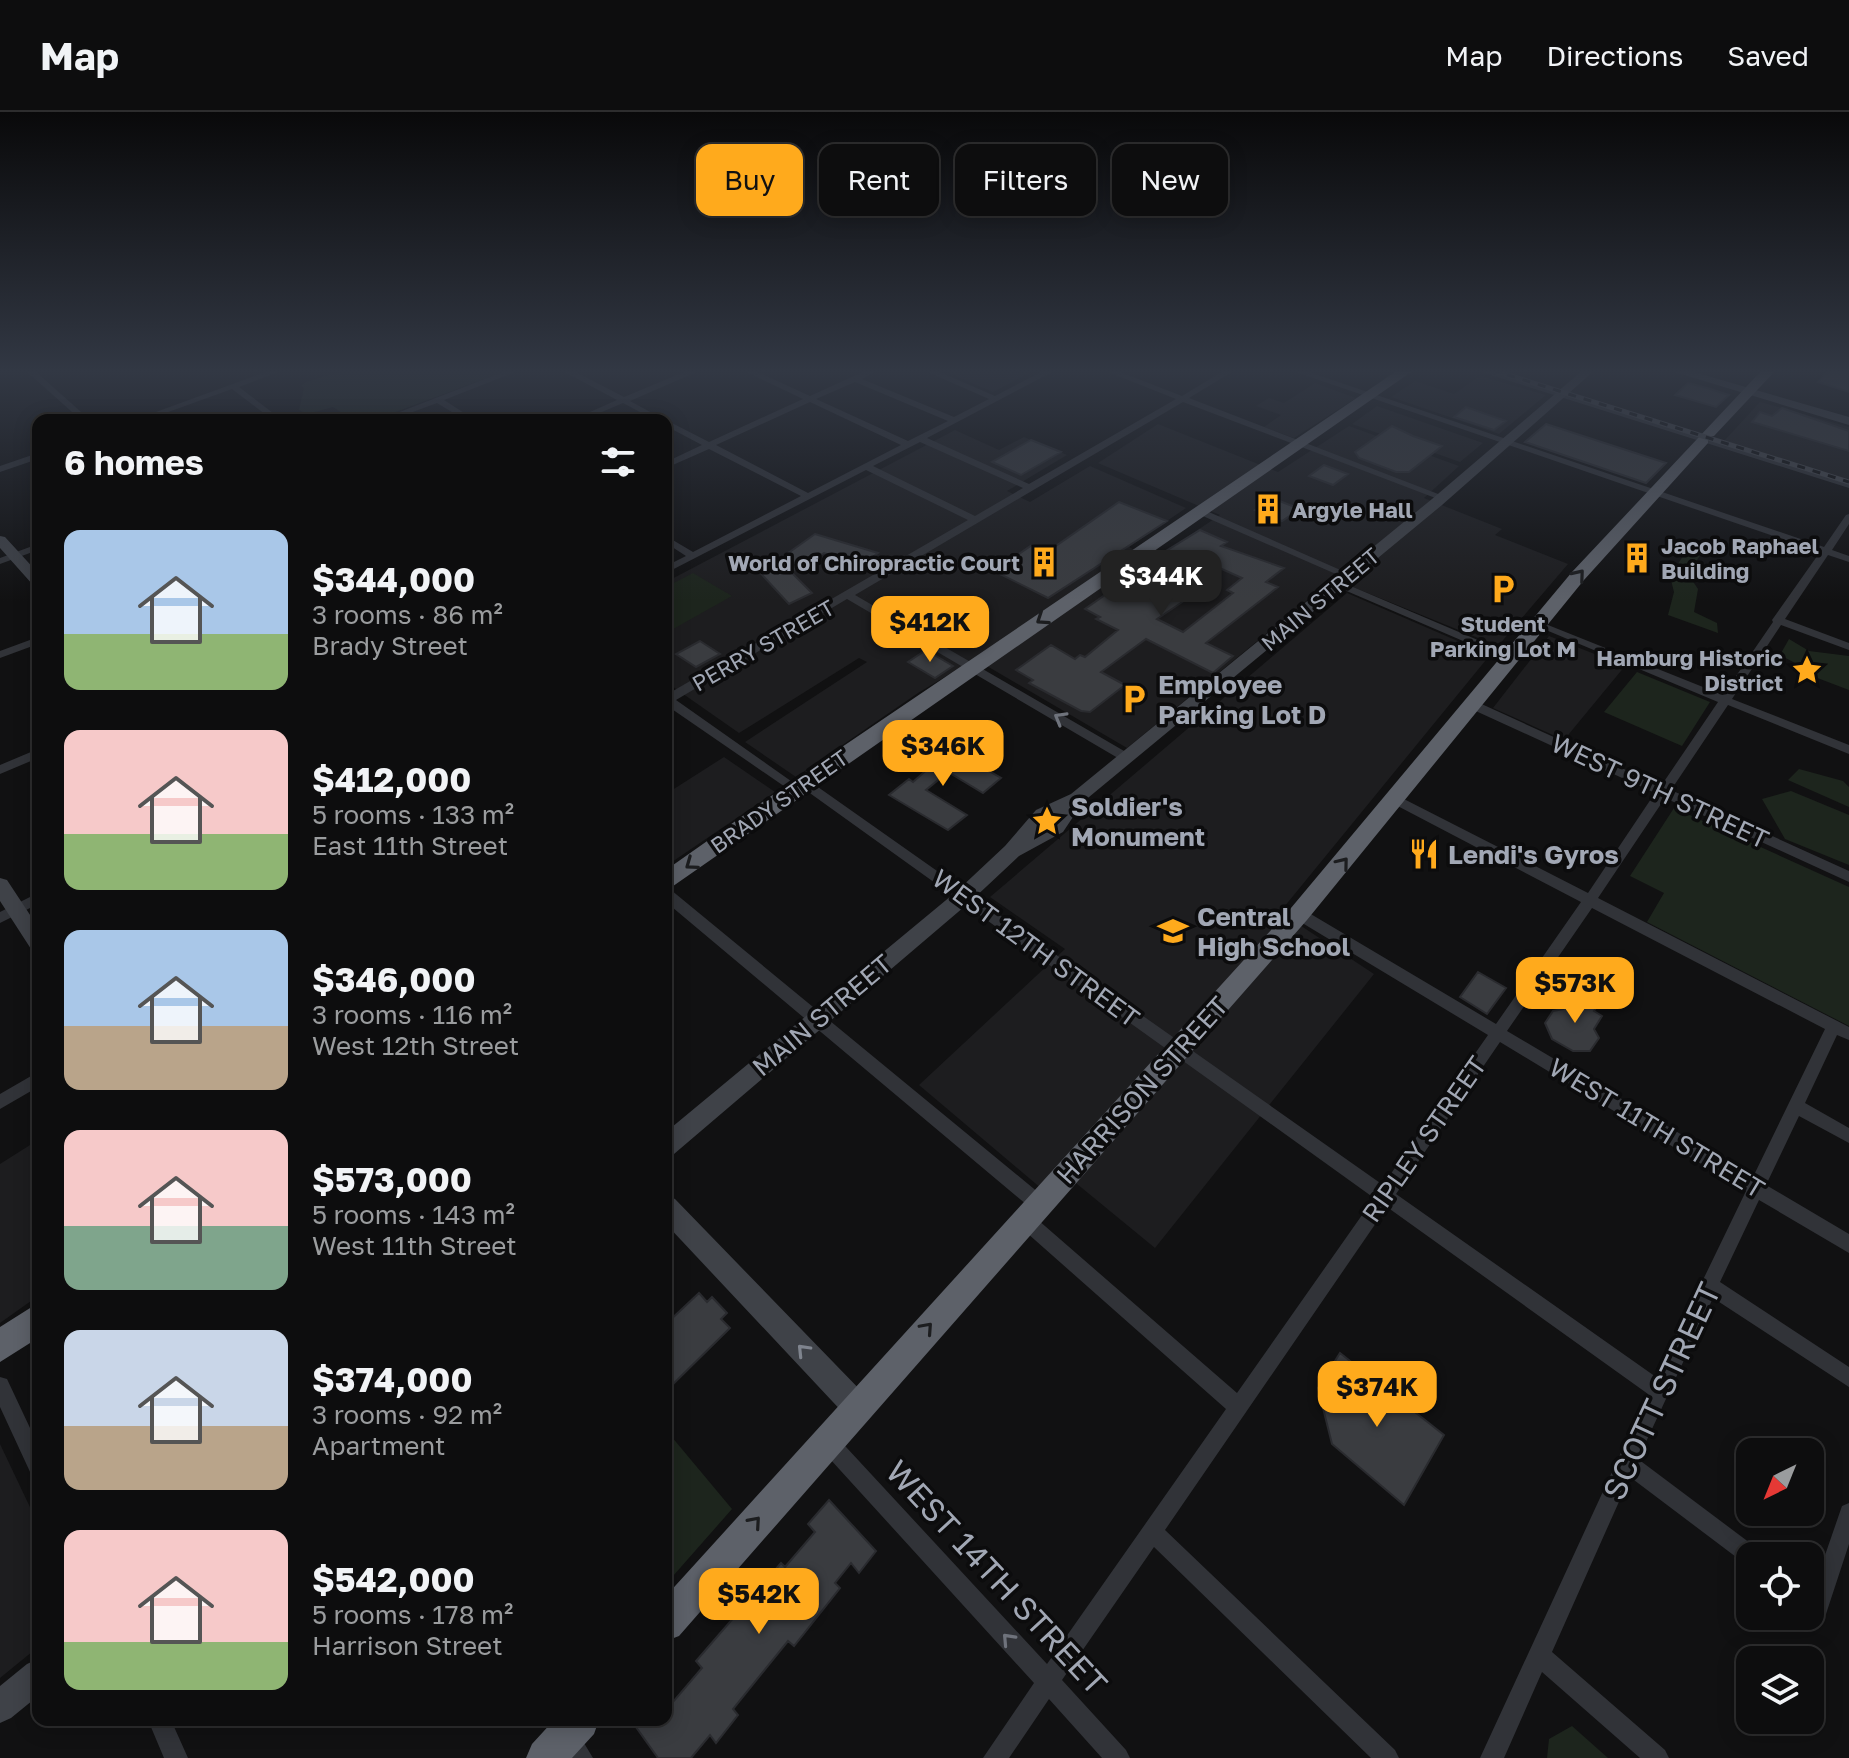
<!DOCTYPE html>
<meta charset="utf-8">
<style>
:root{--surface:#0d0d0e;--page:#161617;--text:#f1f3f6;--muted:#9a9c9e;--line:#2d2d2e;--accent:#ffaa1c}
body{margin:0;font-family:"Golos Text",sans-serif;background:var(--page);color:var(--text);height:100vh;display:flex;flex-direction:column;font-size:30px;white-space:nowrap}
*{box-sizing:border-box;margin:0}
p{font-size:26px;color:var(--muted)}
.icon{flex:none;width:44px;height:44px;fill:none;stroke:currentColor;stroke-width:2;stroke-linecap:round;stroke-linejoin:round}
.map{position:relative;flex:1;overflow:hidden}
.panel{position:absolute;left:32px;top:302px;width:640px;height:1312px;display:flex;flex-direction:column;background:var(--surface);border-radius:16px;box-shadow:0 4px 20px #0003,0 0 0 2px var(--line)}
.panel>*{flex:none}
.top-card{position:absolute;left:696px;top:32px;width:760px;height:72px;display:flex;gap:16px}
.needle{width:52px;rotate:223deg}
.buttons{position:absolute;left:1736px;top:1326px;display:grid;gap:16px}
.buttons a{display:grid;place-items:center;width:88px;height:88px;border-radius:16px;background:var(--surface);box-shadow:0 4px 20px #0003,0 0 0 2px var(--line);font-size:40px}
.price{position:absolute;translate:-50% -68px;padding:0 18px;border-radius:16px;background:var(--accent);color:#111;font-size:26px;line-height:52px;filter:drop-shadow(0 2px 4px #0008)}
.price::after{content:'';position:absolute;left:50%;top:48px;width:24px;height:18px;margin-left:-12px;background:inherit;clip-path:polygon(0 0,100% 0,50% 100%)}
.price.active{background:#222;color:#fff}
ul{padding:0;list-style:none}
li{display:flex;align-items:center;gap:24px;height:200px;padding:0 32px}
li span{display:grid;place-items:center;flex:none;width:224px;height:160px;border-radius:16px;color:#555}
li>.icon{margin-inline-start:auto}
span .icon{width:96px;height:96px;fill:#fffc;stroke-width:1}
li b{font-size:34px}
h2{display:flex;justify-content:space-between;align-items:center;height:96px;padding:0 32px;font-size:34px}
.chip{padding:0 28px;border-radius:16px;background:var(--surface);box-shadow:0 4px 20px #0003,0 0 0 2px var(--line);font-size:28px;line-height:72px}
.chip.active{background:var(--accent);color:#111}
header{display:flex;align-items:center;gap:48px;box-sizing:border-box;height:112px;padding:0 40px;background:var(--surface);border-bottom:2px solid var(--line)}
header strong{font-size:38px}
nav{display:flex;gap:44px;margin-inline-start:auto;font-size:28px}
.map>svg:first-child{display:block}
.built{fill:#1d1d1f}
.green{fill:#1d251d}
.building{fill:#3a3c40;stroke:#2a2b2f;stroke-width:2;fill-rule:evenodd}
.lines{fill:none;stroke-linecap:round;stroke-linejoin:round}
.street{fill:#313338;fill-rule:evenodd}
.secondary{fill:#3f4248;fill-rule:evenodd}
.highway{fill:#5d6169;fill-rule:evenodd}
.rail-casing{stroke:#484b51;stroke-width:5}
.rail{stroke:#0c0c0d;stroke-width:3;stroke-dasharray:8;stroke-linecap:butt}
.oneway{stroke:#1c1d1f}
.oneway2{stroke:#6f737c}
.oneway3{stroke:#7f848e}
.labels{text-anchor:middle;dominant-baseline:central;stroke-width:7;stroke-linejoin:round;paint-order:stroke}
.far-poi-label{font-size:22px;font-weight:bold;fill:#a1a7b4;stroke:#0c0c0d;text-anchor:start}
.far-street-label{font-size:22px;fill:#a1a7b4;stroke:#0c0c0d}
.poi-label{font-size:26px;font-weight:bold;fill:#a1a7b4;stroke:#0c0c0d;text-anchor:start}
.street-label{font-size:26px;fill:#a1a7b4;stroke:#0c0c0d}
.near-street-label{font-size:32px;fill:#a1a7b4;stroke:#0c0c0d}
</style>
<header>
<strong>Map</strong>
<nav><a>Map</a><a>Directions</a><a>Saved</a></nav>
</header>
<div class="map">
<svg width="1849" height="1646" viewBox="0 0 1849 1646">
<rect width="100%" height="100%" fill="#111112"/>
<path class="built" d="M942 258H1035L993 280Z
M1480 264 1546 283 1499 322 1391 285 1415 269 1454 282Z
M1315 271 1356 286 1294 326 1264 315 1281 303 1256 294 1269 286 1284 291Z
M1760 290 1849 315V368L1724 329Z
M1377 294 1483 331 1460 350 1352 312Z
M1158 312 1278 360 1349 314 1459 354 1424 386 1502 417 1495 423 1568 452 1498 534 1333 467 1127 636 975 547 918 581 796 665 745 630 867 550 859 546 739 621 666 570V470L955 318 999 338 1024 325 1067 343 1007 379 1030 390 1090 354 1186 396 1129 435 1153 448 1220 403 1098 351Z
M1347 481 1490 543 1280 800 1374 862 1155 1136 1060 1058 1042 1077 919 973 1065 837 990 785Z
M1549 524 1625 554 1564 628 1493 596Z
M724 645 775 680 666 754V682Z
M38 1028V1184L0 1211V1052Z
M0 1332 38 1412V1535L0 1566Z"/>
<path class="green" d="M347 258H508L374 308H353L333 295 307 302 299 298 304 276 301 274 306 270Z
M1687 438 1701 442 1688 462 1698 477 1694 500 1717 511 1718 521 1668 503 1674 480 1670 464Z
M693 461 732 484 666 521V475Z
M1789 527 1809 539 1849 544V578L1799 559 1795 551 1780 543Z
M1637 560 1710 590 1682 634 1604 600Z
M1799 657 1843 669 1849 675V695L1788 668Z
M1791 679 1849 703V753L1785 727 1762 687Z
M1674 696 1849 775V914L1647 810 1664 781 1630 764Z
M666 1318 732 1397 666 1472Z
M1572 1614 1608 1646H1547L1549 1627Z"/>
<path class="building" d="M1828 258 1849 260V280L1818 270Z
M1688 271 1707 276 1729 283 1716 295 1675 283Z
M1466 295 1506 309 1494 318 1454 305Z
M1782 296 1849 319V339L1752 310 1760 300 1772 304Z
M1546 312 1666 351 1646 371 1525 330Z
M1392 314 1413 324 1442 334 1409 360H1396L1359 346 1355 340Z
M1031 328 1061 340 1021 363 992 350Z
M1324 353 1348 362 1333 373 1309 364Z
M1272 386 1300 397 1282 409 1255 398Z
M1119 390 1167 409 1048 486 994 459 1032 433 1047 440Z
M1200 418 1227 430 1221 434 1284 456 1266 470 1278 475 1206 531 1233 544 1213 561 1146 527 1101 560 1125 573 1090 600 1081 599 1029 571 1033 568 1016 558 1051 533 1075 547 1080 543 1085 545 1118 518 1096 507 1100 505 1085 497 1125 469 1144 478 1171 459 1153 447ZM1215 454 1242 466 1227 478 1233 481 1183 520 1157 507 1206 474 1196 469Z
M815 422 878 441 862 453 824 441 791 460 812 481 789 492 754 454 781 446Z
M700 529 720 542 696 555 676 542Z
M926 538 953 554 935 566 908 550Z
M947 640 953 643 956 640 1001 666 983 681 948 660 926 678 967 703 948 718 889 683 909 667 913 670Z
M1478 860 1506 876 1487 902 1460 885Z
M1584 883 1599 891 1594 899 1602 904 1594 917 1599 926 1590 939H1573L1552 927 1545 911 1553 899 1563 897 1571 885 1579 889Z
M699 1181 707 1190 712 1185 727 1201 721 1207 730 1216 666 1279V1212Z
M1340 1241 1444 1323 1404 1393 1332 1332 1318 1276Z
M829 1388 876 1439 859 1461 851 1451 835 1471 840 1476 794 1534 788 1529 733 1597 738 1603 716 1631 710 1623 691 1646H658L636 1615 643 1608H666V1598L702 1556 696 1549 781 1451 785 1455 815 1420 808 1412Z"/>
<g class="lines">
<path class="street" d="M25 258H34L90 308H81Z
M271 258H284L239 275 282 308H273L232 277 146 308H134Z
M508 258H520L444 288 475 308H465L437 291 391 308H379Z
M561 258H572L624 285 689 258H701L630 289 665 308H655L623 291 583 308H572L617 288Z
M742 258H753L810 284 867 258H878L862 267 954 305 989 287 923 258H935L995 284 1045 258H1056L927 326 1029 372 1176 287 1103 258H1115L1182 284 1225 258H1235L1189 286 1446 385 1438 387 1183 290 855 483 1131 643 1133 646 1131 649H1123L847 487 676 588 798 674 800 677 798 680 794 681 666 593V583L968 408 866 358 666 461V454L686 444 666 431V424L693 440 801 384 709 337 666 356V350L702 333 666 314V308L709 330 803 287ZM855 270 948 309 908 329 816 287ZM810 290 901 333 808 381 716 333ZM920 330 1023 376 975 404 873 354Z
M1290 258H1303L1824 435 1846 403 1849 402V412L1832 438 1849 444V450L1828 443 1785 507 1849 531V538L1781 513 1732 587 1849 633V642L1728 593 1671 678 1849 759V770L1665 686 1598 786 1849 915V928L1837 923 1805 991 1849 1016V1031L1799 1004 1766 1073 1849 1122V1141L1759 1088 1720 1170 1849 1255V1275L1713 1186 1638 1347 1758 1437 1761 1444H1750V1454L1744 1451 1630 1365 1552 1540 1665 1638 1669 1646H1640L1542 1560 1504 1646H1480L1648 1282 1387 1095 1165 1418 1395 1638 1399 1646H1371L1154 1435 1062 1568 1126 1638 1130 1646H1102L1049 1587 1009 1646H983L1034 1571 820 1336 817 1329 820 1322 827 1319 834 1322 1047 1552 1226 1297 1018 1113 1015 1107 1018 1101 1024 1099 1030 1101 1237 1281 1374 1086 800 674 798 671 800 668H808L1383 1073 1488 923 1294 806 1292 802 1294 798H1304L1496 912 1581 790 1390 690 1388 687 1390 684H1398L1588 781 1655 681 1467 595V589H1475L1661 674 1718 590 1534 513 1539 510 1543 511 1723 583 1773 510 1772 508 1820 440ZM1592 796 1825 917 1753 1065 1507 919ZM1500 930 1746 1079 1656 1265 1396 1082Z
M1475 258H1488L1849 370V376Z
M38 341V347L0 360V354Z
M1196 397H1202L1354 464 1345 466 1196 401Z
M38 432V438L0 452V446Z
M1339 469 1513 543 1514 545 1513 547H1505L1335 474 1334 472Z
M38 525V532L0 546V539Z
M38 637V646L0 662V653Z
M666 777 671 778 1045 1086 1047 1092 1045 1098 1039 1100 1033 1098 666 790Z
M38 781V792L0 811V800Z
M38 960V975L0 997V982Z
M0 1265 7 1267 38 1333V1365L31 1362 0 1295Z
M1849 1391V1432L1826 1502 1818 1505 1810 1501V1477L1813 1478 1842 1394Z
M148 1608H171L188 1646H164Z
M567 1613 575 1616 593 1646H568L556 1624 559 1616Z"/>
<path class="secondary" d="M1583 258H1595L1442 393 1083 690 1063 720 1019 744 971 789 674 1042 666 1045V1020L957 779 1005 734 1036 698 1071 682 1432 387Z
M1668 258H1687L1849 305V313Z
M0 424 5 425 38 461V474L33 473 0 436Z
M0 766 7 768 38 815V839L31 837 0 789Z
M666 1083 675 1087 867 1285 871 1295 867 1305 857 1309 847 1305 666 1112Z
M38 1547V1584L11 1606 0 1611V1574L27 1552Z"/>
<path class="highway" d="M1398 258H1414L666 779V758L811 656Z
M1762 258H1776L1714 324 1708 325V331L1584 468 1307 808 679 1524 666 1529V1484L1291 796 1572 460Z
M38 1191V1226L0 1250V1215Z
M554 1608H599L594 1622 572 1646H526L532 1632Z"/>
<g class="rail-casing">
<path id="rail" d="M1492 258 1849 370"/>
</g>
<use href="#rail" class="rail"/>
</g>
<defs><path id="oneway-chevron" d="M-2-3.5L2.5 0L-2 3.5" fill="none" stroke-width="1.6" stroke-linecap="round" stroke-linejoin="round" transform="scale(2)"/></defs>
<g class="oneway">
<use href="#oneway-chevron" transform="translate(1579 463) rotate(-50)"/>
<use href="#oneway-chevron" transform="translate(1042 507) rotate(146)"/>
<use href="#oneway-chevron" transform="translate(1343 751) rotate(-51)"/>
<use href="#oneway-chevron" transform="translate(691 752) rotate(144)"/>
<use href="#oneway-chevron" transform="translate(927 1216) rotate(-48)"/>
<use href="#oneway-chevron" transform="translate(755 1410) rotate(-49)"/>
</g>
<g class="oneway2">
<use href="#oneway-chevron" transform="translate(1060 606) rotate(-150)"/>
<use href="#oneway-chevron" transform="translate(1008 1527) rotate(-133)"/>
</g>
<use class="oneway3" href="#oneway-chevron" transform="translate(803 1238) rotate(-134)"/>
<linearGradient id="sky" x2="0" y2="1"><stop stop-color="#09090a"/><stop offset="0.53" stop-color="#323844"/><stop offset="1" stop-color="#323844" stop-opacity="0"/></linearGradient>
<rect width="1849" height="489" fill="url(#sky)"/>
<defs>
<g id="building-bare" transform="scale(2.4)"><path d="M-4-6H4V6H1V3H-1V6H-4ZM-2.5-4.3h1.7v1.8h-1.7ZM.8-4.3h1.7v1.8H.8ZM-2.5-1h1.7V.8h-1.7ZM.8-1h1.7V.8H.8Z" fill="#ffaa1c" stroke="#0c0c0d" stroke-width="2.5" paint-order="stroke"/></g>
<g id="parking-bare" transform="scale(2.4)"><path d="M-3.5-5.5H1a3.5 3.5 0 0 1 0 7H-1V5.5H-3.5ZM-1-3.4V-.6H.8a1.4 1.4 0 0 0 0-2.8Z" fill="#ffaa1c" stroke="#0c0c0d" stroke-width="2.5" paint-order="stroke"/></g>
<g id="sight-bare" transform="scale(2.4)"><path d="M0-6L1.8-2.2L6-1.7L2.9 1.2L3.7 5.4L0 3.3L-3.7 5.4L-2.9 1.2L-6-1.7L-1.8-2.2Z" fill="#ffaa1c" stroke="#0c0c0d" stroke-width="2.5" paint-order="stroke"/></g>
<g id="restaurant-bare" transform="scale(2.4)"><path d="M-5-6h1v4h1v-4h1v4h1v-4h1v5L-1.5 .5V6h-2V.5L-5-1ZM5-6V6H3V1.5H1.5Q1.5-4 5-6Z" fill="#ffaa1c" stroke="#0c0c0d" stroke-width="2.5" paint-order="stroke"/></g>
<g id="school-bare" transform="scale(2.4)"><path d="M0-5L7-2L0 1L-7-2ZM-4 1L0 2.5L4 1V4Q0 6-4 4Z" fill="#ffaa1c" stroke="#0c0c0d" stroke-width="2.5" paint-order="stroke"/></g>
</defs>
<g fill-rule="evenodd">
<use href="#building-bare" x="1268" y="397"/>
<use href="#building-bare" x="1637" y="446"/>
<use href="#building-bare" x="1044" y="450"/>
<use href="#parking-bare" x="1503" y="477"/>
<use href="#sight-bare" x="1807" y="558"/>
<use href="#parking-bare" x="1134" y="587"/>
<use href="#sight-bare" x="1047" y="709"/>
<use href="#restaurant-bare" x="1424" y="742"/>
<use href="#school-bare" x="1173" y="819"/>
</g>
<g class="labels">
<g class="far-poi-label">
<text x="1292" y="397">Argyle Hall</text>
<text x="1661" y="433">Jacob Raphael<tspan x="1661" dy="25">Building</tspan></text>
<text x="1020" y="450" text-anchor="end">World of Chiropractic Court</text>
<text x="1503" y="511" text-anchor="middle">Student<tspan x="1503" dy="25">Parking Lot M</tspan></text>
<text x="1783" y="545" text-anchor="end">Hamburg Historic<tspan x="1783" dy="25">District</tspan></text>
</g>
<g class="far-street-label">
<text transform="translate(1320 487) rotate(-40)">MAIN STREET</text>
<text transform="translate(763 533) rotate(-30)">PERRY STREET</text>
<text transform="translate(779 689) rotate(-35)">BRADY STREET</text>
</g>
<g class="poi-label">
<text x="1158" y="572">Employee<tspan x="1158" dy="30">Parking Lot D</tspan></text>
<text x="1071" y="694">Soldier's<tspan x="1071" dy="30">Monument</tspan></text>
<text x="1448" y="742">Lendi's Gyros</text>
<text x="1197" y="804">Central<tspan x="1197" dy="30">High School</tspan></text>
</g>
<g class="street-label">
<text transform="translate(1660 679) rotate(25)">WEST 9TH STREET</text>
<text transform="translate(1036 836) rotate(36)">WEST 12TH STREET</text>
<text transform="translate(822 903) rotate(-40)">MAIN STREET</text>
<text transform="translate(1142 978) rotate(-48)">HARRISON STREET</text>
<text transform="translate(1657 1016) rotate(31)">WEST 11TH STREET</text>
<text transform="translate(1424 1027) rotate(-55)">RIPLEY STREET</text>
</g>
<g class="near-street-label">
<text transform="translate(1661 1279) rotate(-65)">SCOTT STREET</text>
<text transform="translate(997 1465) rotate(47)">WEST 14TH STREET</text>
</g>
</g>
</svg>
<div class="buttons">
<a><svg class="needle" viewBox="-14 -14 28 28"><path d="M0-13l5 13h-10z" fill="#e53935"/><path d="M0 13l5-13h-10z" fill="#9a9c9e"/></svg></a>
<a><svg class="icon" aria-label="locate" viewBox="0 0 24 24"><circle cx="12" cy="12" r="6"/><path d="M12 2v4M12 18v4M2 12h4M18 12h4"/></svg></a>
<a><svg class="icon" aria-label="layers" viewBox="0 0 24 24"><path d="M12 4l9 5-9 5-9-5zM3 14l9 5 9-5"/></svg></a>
</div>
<b class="price active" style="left:1161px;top:506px">$344K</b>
<b class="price" style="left:930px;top:552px">$412K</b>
<b class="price" style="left:943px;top:676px">$346K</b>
<b class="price" style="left:1575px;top:913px">$573K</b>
<b class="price" style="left:1377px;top:1317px">$374K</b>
<b class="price" style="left:759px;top:1524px">$542K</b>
<div class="top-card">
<a class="chip active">Buy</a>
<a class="chip">Rent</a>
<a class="chip">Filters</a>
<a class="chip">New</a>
</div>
<section class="panel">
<h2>6 homes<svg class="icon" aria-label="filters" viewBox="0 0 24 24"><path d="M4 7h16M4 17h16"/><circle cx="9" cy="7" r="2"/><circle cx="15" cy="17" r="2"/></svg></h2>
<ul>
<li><span style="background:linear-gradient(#a9c7e8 65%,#8fb573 0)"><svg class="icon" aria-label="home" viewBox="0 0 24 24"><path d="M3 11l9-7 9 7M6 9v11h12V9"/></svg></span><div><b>$344,000</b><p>3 rooms · 86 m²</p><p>Brady Street</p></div></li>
<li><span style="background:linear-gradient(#f6c9c9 65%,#8fb573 0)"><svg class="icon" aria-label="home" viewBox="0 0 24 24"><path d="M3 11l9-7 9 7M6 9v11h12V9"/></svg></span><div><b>$412,000</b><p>5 rooms · 133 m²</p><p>East 11th Street</p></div></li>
<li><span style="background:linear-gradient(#a9c7e8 60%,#b9a48a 0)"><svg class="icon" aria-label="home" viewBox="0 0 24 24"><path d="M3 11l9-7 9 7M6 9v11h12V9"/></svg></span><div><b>$346,000</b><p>3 rooms · 116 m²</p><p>West 12th Street</p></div></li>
<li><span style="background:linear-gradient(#f6c9c9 60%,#7fa58c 0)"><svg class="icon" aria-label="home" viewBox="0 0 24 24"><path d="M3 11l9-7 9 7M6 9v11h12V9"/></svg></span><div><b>$573,000</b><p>5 rooms · 143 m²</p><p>West 11th Street</p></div></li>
<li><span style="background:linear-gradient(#c9d6e8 60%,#b9a48a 0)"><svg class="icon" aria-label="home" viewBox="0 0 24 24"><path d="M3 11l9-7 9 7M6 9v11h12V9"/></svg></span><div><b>$374,000</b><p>3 rooms · 92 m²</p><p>Apartment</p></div></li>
<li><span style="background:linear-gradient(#f6c9c9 70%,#8fb573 0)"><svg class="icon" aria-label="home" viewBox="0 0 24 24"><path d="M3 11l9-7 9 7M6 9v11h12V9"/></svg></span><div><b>$542,000</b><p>5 rooms · 178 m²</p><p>Harrison Street</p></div></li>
</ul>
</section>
</div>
